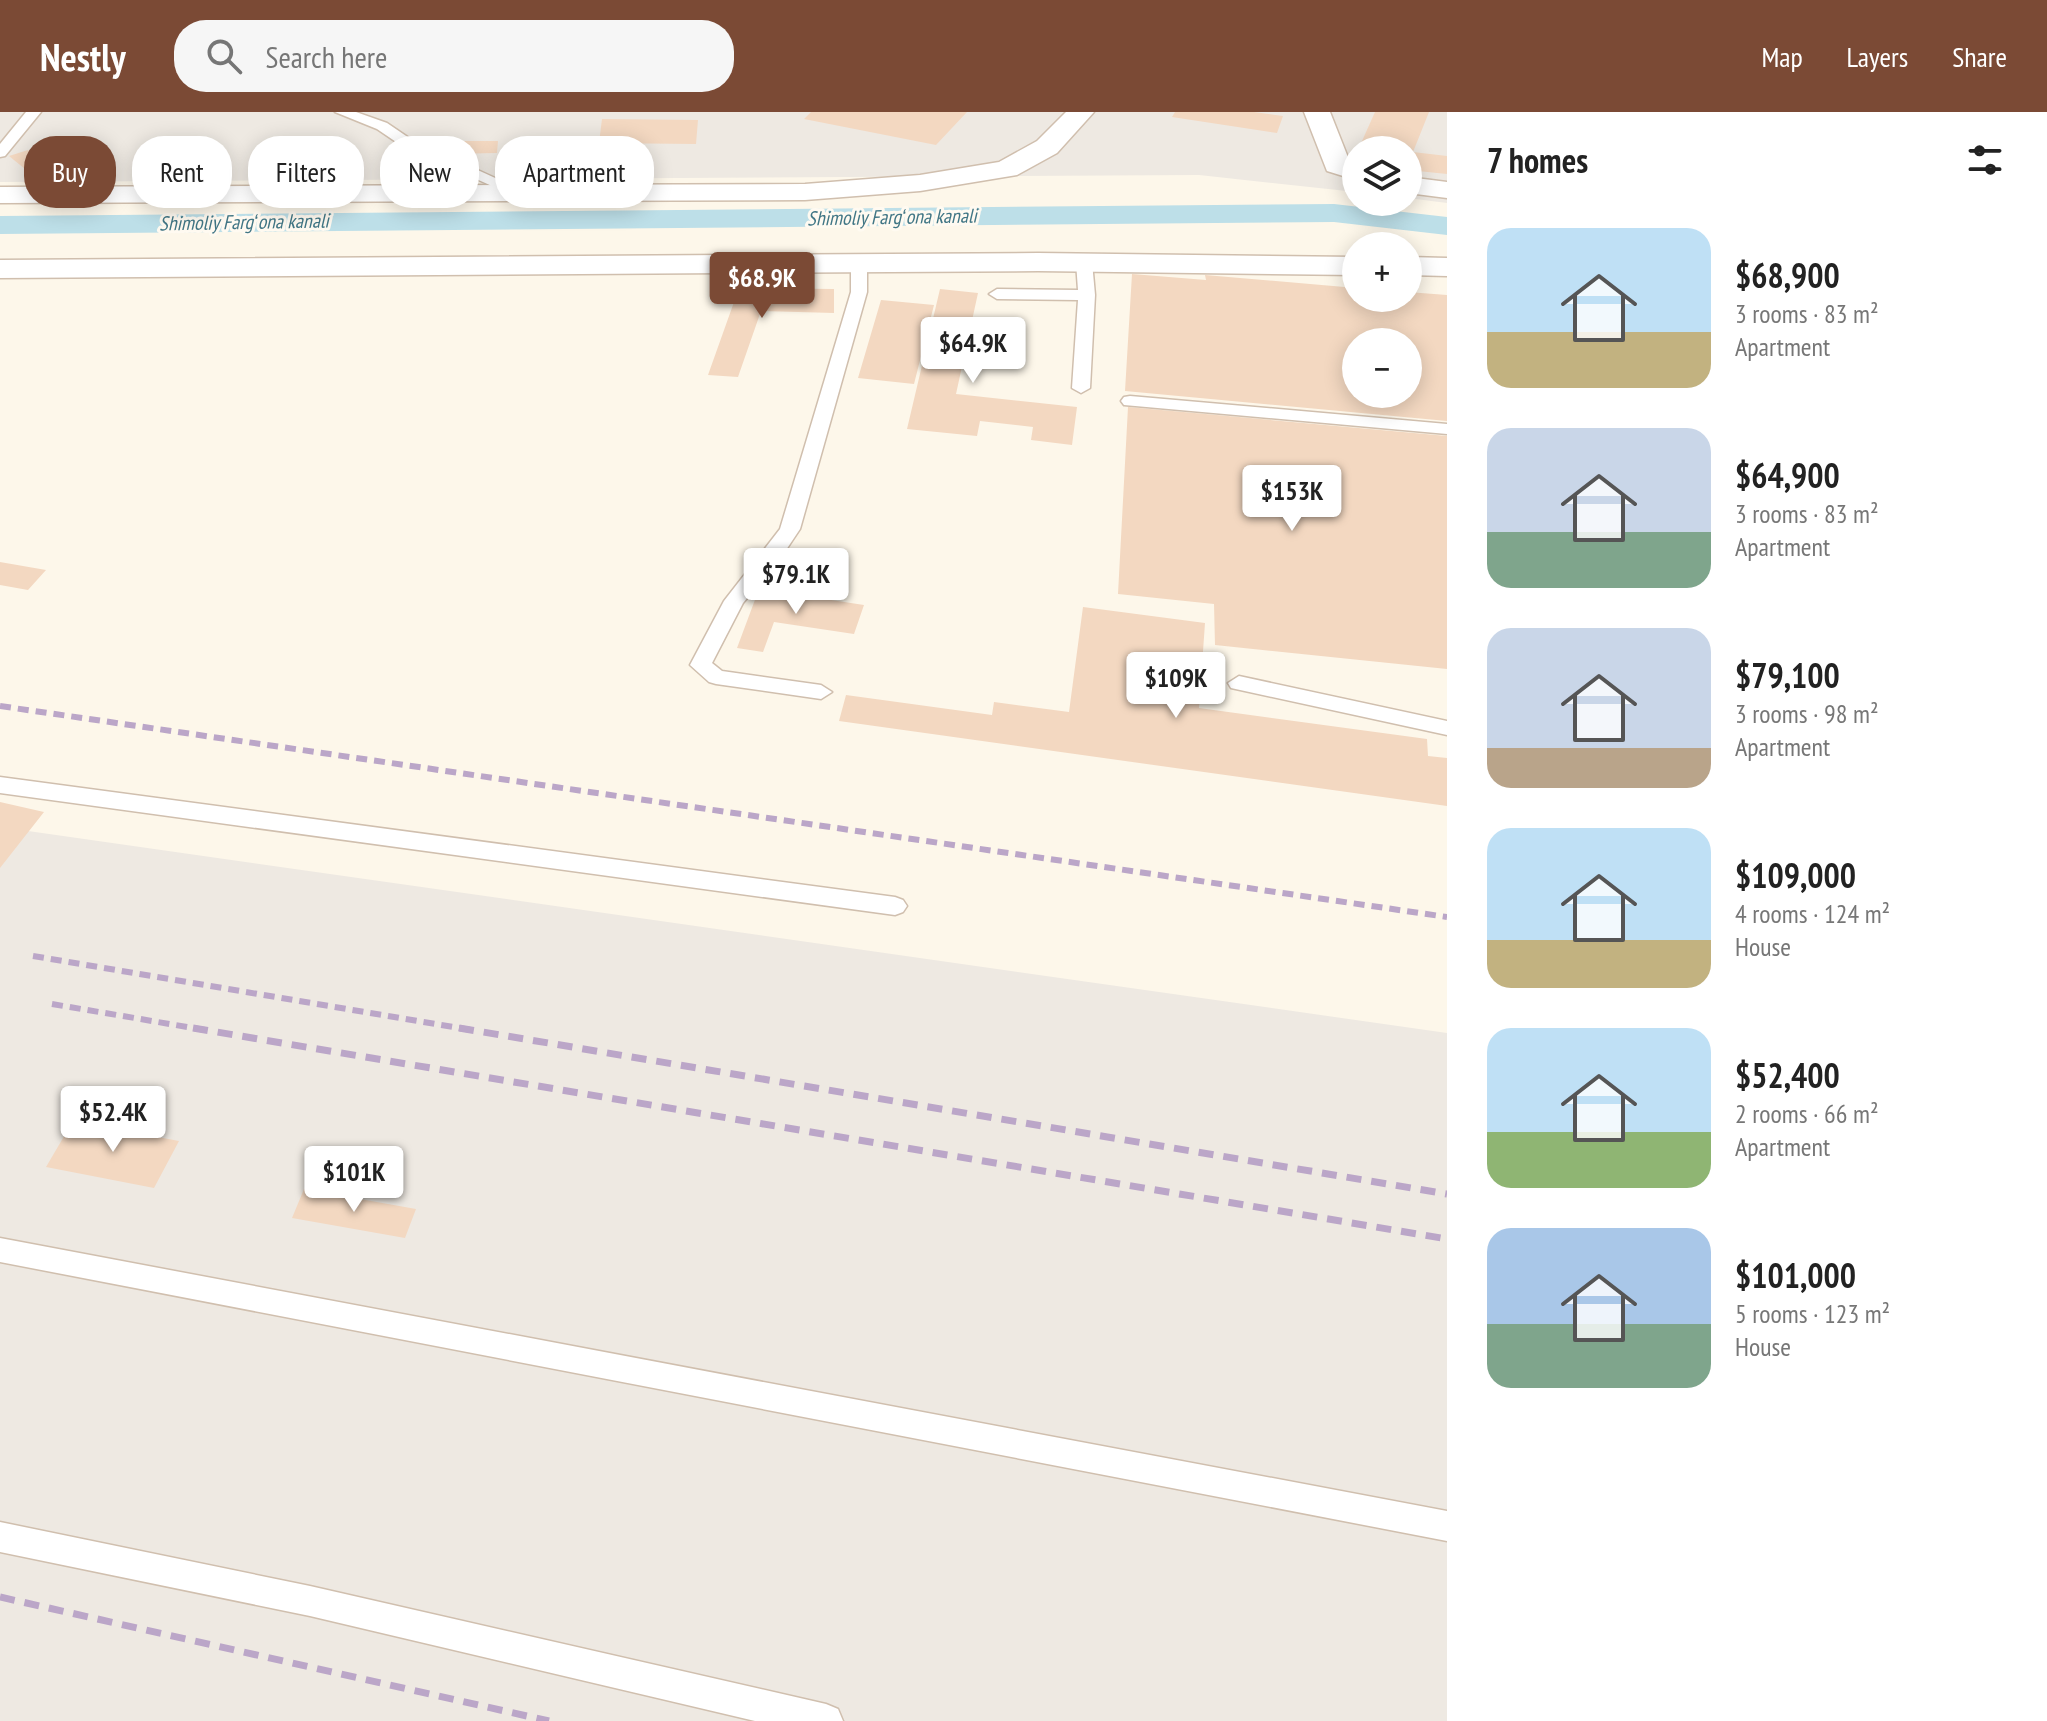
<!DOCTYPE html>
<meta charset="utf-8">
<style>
:root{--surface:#fff;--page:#f6f6f6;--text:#222;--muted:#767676;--accent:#7b4a35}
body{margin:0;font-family:"PT Sans Narrow",sans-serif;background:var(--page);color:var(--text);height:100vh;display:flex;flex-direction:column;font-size:30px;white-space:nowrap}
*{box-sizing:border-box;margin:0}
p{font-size:26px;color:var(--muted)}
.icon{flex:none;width:44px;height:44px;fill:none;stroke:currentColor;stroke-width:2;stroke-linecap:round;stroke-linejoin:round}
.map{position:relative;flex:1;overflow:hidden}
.details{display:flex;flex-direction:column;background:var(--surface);width:600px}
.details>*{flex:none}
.banner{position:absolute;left:24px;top:24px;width:760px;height:72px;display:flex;gap:16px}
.tools{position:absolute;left:1342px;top:24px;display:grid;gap:16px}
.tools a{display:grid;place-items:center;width:80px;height:80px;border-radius:50%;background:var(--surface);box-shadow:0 4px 20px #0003;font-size:40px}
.price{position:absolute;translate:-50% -68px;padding:0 18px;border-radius:8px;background:#fff;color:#222;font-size:26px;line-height:52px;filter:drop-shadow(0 2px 4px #0008)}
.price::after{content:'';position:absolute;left:50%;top:48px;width:24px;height:18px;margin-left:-12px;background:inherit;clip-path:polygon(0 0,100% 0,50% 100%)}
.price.on{background:var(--accent);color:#fff}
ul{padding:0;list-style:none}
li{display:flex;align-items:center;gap:24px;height:200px;padding:0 40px}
li span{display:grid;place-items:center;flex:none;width:224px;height:160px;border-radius:24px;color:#555}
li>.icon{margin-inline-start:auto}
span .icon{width:96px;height:96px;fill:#fffc;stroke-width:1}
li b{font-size:34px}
h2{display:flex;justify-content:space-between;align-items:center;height:96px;padding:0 40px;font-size:34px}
.tag{padding:0 28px;border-radius:32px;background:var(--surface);box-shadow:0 4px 20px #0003;font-size:28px;line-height:72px}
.tag.on{background:var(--accent);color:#fff}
header{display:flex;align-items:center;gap:48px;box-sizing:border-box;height:112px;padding:0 40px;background:var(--accent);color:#fff}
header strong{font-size:38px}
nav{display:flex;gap:44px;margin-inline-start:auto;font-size:28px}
.search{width:560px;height:72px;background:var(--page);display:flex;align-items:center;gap:20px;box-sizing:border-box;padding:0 28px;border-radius:32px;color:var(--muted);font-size:30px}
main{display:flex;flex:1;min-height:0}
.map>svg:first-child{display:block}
.industrial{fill:#eee9e2}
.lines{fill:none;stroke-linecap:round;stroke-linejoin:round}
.canal{fill:#bddfe8;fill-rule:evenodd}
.building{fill:#f3d8c1;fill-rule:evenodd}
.service-casing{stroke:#d0bfae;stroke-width:3}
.minor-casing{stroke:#d0bfae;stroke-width:3}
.service{fill:#fff;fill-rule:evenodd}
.minor{fill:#fff;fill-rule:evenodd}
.rail-far1{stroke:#bba6c8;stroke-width:6;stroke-dasharray:11 7;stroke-linecap:butt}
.rail{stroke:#bba6c8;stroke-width:7;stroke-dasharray:15 10;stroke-linecap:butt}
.labels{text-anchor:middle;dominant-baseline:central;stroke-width:6;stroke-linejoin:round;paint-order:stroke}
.far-water-label{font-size:20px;font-style:italic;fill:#417685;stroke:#fffaf1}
</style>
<header>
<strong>Nestly</strong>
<div class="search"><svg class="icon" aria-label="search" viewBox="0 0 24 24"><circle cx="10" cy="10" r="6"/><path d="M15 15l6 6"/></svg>Search here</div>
<nav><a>Map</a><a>Layers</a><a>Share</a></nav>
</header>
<main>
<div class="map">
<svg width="1447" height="1609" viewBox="0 0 1447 1609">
<rect width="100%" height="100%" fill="#fdf7ea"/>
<path class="industrial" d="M0 0H1447V91L1408 86V38H1356V80L1199 63 0 70Z
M0 715 1447 921V1609H0Z"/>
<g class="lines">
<path class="canal" d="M1334 92 1447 105V123L1334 110 0 122V104Z"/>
</g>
<path class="building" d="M811 0H967L936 33 804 7Z
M1175 0H1254L1283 4 1277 21 1172 5Z
M1375 0H1429L1413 40 1447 44V62L1408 58V38H1358Z
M602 7 698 8 696 32 599 31Z
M451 29H498L497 41 449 42Z
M28 38 49 56 30 61 9 44Z
M1132 162 1206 168 1205 163 1356 176V186H1408V180L1447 183V309L1125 279ZM1356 230H1408V282H1356Z
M739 176 834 177V201L761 199 738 265 708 263Z
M940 177 978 181 956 282 1077 295 1072 333 1031 328 1033 315 980 309 977 324 907 317Z
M881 188 934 193 914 272 858 266Z
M1128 295 1447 324V557L1215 533 1214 492 1118 482Z
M0 450 46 458 28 478 0 473Z
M759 477 864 493 854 522 774 510 763 540 737 536Z
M1083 495 1205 511 1199 596 1427 627 1428 644 1447 646V694L839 609 846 583 992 603 994 590 1069 600Z
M0 690 44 700 0 756Z
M73 1009 179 1029 154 1076 46 1055Z
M304 1077 416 1097 405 1126 292 1106Z"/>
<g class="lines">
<g class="service-casing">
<path id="service" d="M26 0H41L5 44 0 45V32Z
M335 0H356L387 11 412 28 530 82 522 87 517 85 402 34 377 17Z
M1084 145 1092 150 1095 183 1090 276 1081 281 1072 276 1078 188 997 187 989 182 997 177 1078 178 1076 150Z
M859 146 867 151V180L800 417 780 447 743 491 712 551 722 559 821 573 832 580 821 587 716 572 709 570 690 553 724 489 780 417 851 180V151Z
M1130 284 1447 312V322L1124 293 1121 289 1124 285Z
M1239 564 1447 609V623L1231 576 1228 571Z
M0 665 895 785 903 788 907 794 903 800 895 803 0 681Z
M0 1126 1447 1399V1429L0 1150Z
M0 1410 310 1474 826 1592 838 1597 843 1609H755L310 1504 0 1440Z"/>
</g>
<g class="minor-casing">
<path id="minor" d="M1066 0H1094L1057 41 1017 63 920 79 805 88 0 91V75L805 72 920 63 999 50 1037 29Z
M1304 0H1330L1349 48 1356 51V68L1327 59Z
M1408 65 1447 70V86L1408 81Z
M1038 141 1356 145V163L1038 159 0 166V148Z
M1408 145 1447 146V164L1408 163Z"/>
</g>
<use href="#service" class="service"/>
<use href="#minor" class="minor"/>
<path class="rail-far1" d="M0 594 1447 805
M33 844 471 918
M52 892 205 918"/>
<path class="rail" d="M193 916 1447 1127
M459 916 1447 1082
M0 1485 549 1609"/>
</g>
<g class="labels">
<g class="far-water-label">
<text transform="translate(892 105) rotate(-1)">Shimoliy Fargʻona kanali</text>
<text transform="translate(244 110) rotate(-1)">Shimoliy Fargʻona kanali</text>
</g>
</g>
</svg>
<div class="tools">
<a><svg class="icon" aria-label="layers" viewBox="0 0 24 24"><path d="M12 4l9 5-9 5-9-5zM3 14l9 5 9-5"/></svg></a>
<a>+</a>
<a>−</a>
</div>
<b class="price on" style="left:762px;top:208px">$68.9K</b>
<b class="price" style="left:973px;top:273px">$64.9K</b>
<b class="price" style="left:1292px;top:421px">$153K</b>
<b class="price" style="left:796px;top:504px">$79.1K</b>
<b class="price" style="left:1176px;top:608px">$109K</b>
<b class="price" style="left:113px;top:1042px">$52.4K</b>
<b class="price" style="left:354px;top:1102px">$101K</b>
<div class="banner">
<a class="tag on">Buy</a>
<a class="tag">Rent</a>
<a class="tag">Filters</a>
<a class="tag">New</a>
<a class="tag">Apartment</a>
</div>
</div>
<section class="details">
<h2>7 homes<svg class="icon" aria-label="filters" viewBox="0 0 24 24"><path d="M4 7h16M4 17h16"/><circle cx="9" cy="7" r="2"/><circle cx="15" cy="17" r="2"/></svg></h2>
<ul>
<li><span style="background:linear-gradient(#bfe0f5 65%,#c2b280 0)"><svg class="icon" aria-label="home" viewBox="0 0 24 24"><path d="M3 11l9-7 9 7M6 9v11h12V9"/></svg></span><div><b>$68,900</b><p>3 rooms · 83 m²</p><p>Apartment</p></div></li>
<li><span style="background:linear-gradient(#c9d6e8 65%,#7fa58c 0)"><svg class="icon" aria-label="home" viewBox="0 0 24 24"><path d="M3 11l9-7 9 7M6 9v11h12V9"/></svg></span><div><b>$64,900</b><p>3 rooms · 83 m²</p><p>Apartment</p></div></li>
<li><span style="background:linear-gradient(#c9d6e8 75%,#b9a48a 0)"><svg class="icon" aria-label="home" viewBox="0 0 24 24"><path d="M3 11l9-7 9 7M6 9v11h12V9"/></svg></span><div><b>$79,100</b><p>3 rooms · 98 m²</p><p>Apartment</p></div></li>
<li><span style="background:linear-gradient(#bfe0f5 70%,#c2b280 0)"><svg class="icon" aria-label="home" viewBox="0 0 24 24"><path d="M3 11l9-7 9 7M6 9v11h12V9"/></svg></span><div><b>$109,000</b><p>4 rooms · 124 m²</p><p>House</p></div></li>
<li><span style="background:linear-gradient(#bfe0f5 65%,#8fb573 0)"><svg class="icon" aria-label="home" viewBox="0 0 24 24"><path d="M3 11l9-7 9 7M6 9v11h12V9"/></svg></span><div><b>$52,400</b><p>2 rooms · 66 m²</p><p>Apartment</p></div></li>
<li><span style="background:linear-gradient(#a9c7e8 60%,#7fa58c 0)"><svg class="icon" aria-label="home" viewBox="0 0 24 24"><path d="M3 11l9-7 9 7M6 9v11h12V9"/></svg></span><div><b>$101,000</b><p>5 rooms · 123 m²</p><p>House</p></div></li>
</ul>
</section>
</main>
